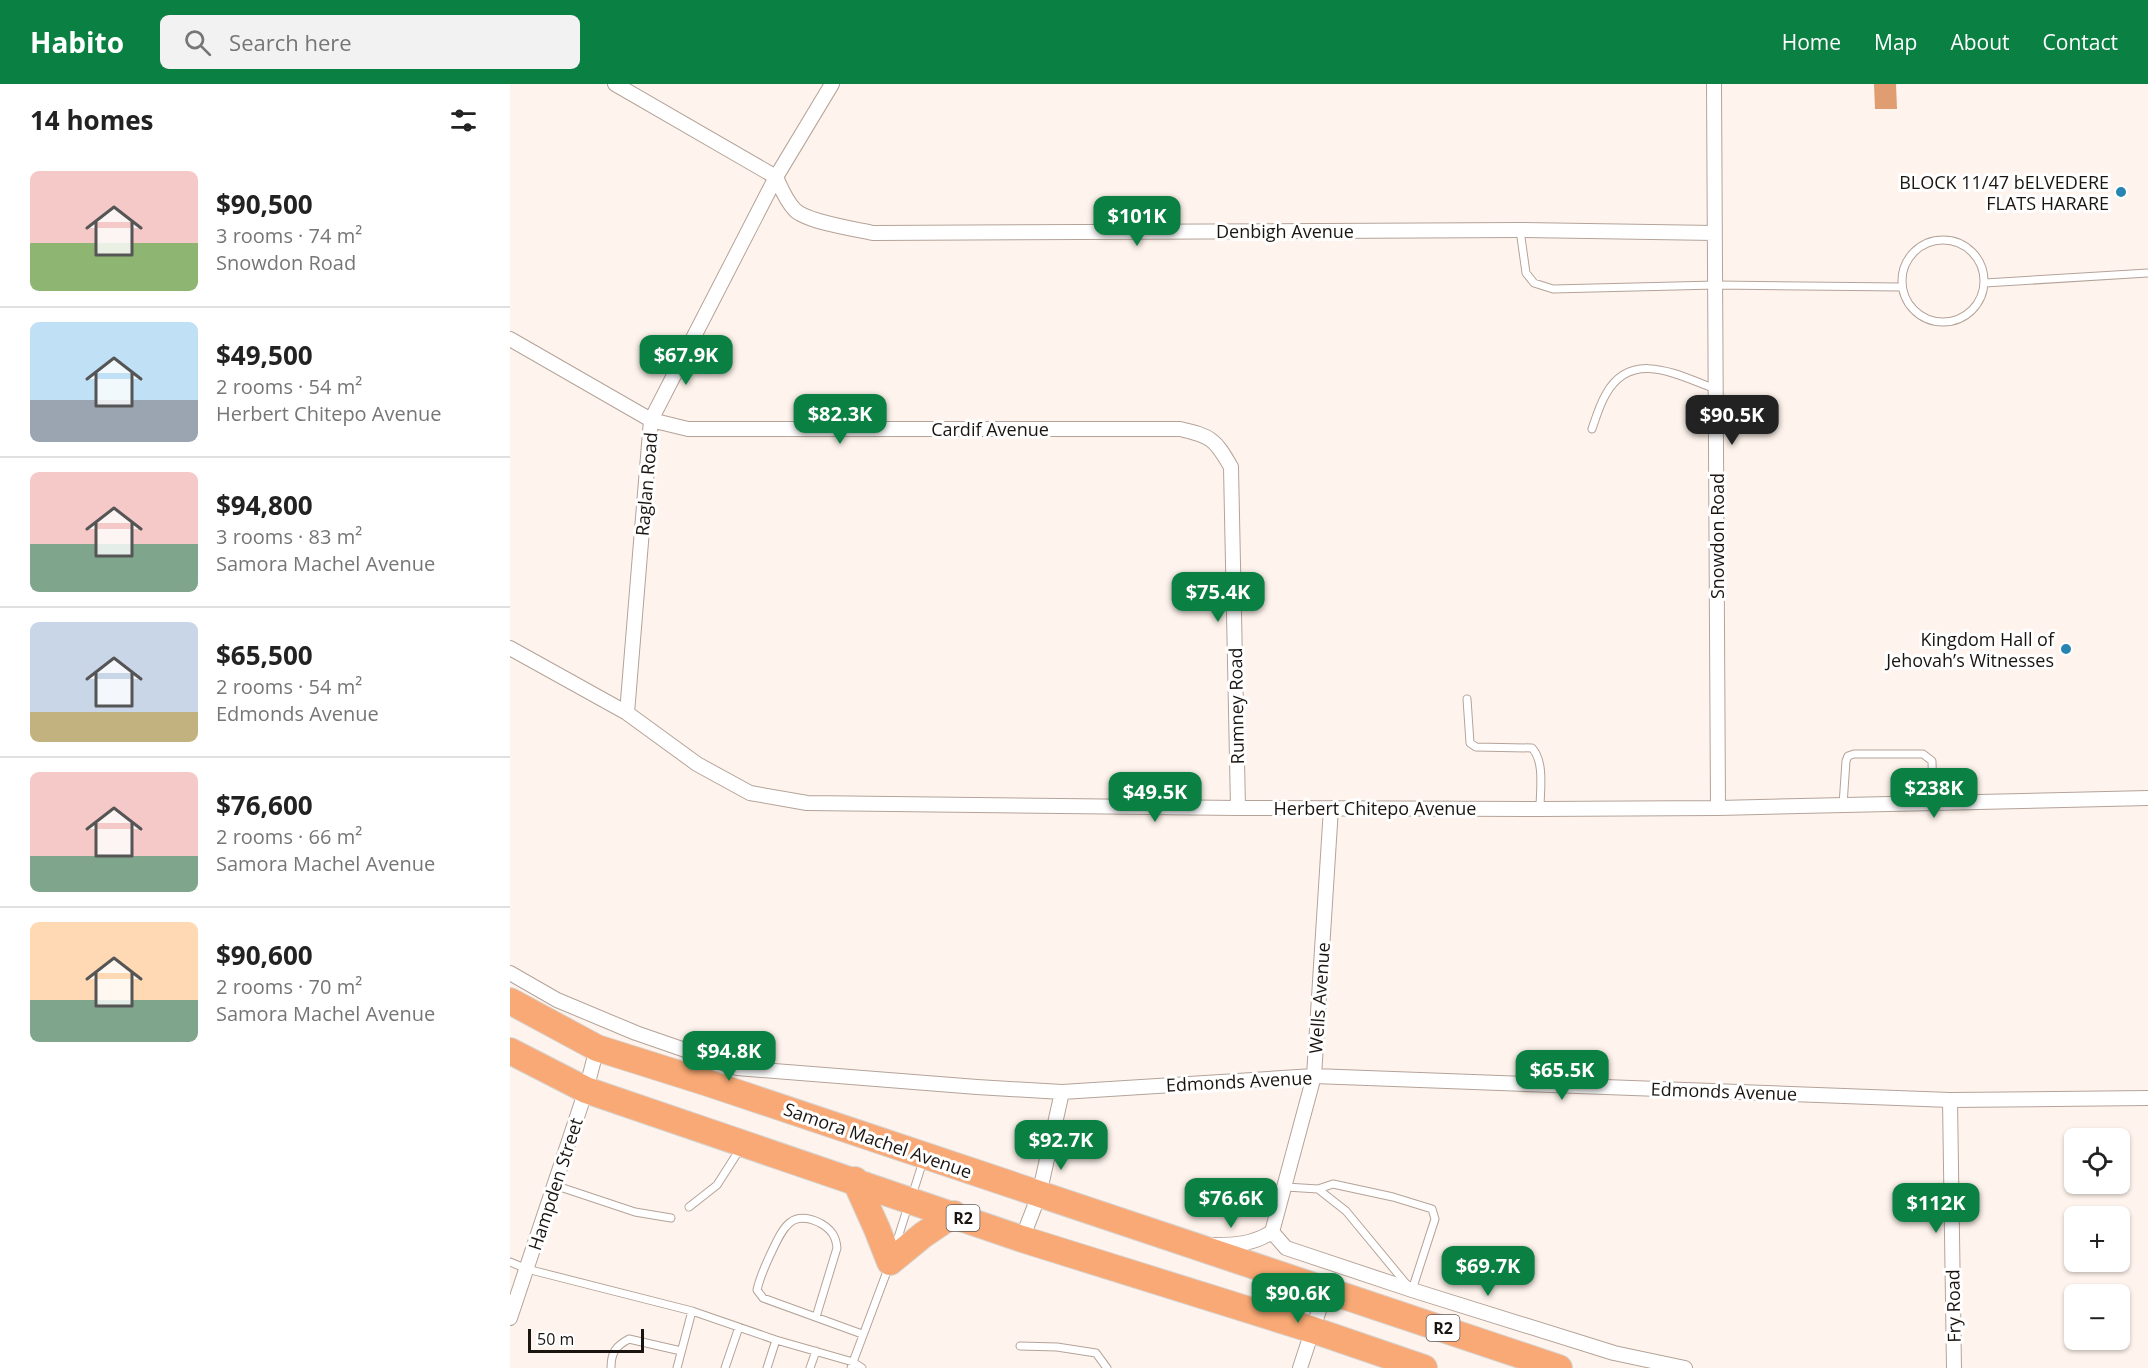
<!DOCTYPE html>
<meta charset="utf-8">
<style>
:root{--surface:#fff;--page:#f2f2f2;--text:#222;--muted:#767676;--line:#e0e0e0;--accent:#0b8043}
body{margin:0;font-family:"Open Sans",sans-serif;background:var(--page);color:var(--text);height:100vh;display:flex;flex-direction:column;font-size:22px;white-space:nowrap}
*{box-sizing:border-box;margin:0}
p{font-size:20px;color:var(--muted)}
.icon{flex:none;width:33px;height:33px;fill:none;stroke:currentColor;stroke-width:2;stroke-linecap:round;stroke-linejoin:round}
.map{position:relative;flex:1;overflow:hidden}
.details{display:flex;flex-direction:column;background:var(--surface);width:510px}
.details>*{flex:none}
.tools{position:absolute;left:1554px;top:1044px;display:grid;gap:12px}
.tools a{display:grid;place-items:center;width:66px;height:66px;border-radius:9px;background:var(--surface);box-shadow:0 2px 4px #0004;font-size:30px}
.scale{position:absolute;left:18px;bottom:15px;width:116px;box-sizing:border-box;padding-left:6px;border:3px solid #1b1511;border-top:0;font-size:16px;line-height:21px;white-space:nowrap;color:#1b1511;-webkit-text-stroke:4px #fff;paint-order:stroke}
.price{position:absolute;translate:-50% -51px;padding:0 14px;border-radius:12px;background:var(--accent);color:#fff;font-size:20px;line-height:39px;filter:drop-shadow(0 2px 3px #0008)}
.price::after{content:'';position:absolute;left:50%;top:36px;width:18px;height:14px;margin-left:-9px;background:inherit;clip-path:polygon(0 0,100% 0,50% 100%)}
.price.current{background:#222;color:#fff}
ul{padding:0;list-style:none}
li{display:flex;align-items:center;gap:18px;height:150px;padding:0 30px}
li+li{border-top:2px solid var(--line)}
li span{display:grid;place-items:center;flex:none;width:168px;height:120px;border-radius:9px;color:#555}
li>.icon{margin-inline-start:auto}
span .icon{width:72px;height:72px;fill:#fffc;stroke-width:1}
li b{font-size:26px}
h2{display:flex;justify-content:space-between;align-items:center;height:72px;padding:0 30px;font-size:26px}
header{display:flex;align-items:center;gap:36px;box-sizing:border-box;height:84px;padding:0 30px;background:var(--accent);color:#fff}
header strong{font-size:28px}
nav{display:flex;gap:33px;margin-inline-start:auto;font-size:21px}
.search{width:420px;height:54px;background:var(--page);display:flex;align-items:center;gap:15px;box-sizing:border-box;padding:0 21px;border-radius:9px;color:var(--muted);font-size:22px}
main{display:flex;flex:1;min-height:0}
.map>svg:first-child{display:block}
.water{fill:#e09d72}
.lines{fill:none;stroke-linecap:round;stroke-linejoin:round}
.lane-casing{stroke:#b4a399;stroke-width:9}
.street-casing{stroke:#b4a399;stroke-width:16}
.highway-casing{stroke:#d6d5d4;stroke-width:28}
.lane{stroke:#fff;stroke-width:7}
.street{stroke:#fff;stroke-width:14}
.highway{stroke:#f9a975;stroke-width:26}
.poi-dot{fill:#2685b1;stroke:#fff;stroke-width:2}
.labels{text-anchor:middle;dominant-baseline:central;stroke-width:6;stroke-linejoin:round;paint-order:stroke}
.shield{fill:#fff;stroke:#5f5b58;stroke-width:1.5}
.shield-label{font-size:16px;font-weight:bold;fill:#1b1511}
.poi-label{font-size:18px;fill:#1b1511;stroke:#fff;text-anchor:end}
.street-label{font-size:18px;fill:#1b1511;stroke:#fff}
</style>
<header>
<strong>Habito</strong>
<div class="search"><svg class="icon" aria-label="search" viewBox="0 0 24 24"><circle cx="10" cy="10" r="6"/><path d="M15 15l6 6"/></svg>Search here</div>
<nav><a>Home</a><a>Map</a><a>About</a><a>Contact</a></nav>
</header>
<main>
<section class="details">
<h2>14 homes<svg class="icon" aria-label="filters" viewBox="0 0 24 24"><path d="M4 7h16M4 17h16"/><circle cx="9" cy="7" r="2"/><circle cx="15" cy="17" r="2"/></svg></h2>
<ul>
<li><span style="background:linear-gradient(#f6c9c9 60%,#8fb573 0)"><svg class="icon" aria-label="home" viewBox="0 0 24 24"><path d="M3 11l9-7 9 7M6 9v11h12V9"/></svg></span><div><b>$90,500</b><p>3 rooms · 74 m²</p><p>Snowdon Road</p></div></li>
<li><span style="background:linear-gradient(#bfe0f5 65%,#9aa5b1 0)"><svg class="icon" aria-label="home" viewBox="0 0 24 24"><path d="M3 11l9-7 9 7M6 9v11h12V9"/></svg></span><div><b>$49,500</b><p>2 rooms · 54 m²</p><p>Herbert Chitepo Avenue</p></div></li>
<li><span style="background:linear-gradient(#f6c9c9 60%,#7fa58c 0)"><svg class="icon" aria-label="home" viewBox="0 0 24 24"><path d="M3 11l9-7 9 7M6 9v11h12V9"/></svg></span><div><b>$94,800</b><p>3 rooms · 83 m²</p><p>Samora Machel Avenue</p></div></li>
<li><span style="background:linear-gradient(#c9d6e8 75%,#c2b280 0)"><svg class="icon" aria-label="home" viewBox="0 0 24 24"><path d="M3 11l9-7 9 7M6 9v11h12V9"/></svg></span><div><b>$65,500</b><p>2 rooms · 54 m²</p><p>Edmonds Avenue</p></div></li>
<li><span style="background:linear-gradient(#f6c9c9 70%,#7fa58c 0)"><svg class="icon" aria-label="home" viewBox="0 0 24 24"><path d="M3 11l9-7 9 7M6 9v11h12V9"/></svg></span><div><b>$76,600</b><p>2 rooms · 66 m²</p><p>Samora Machel Avenue</p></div></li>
<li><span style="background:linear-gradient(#ffd9b3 65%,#7fa58c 0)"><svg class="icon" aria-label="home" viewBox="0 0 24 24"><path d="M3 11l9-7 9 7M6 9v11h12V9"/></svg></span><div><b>$90,600</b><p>2 rooms · 70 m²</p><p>Samora Machel Avenue</p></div></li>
</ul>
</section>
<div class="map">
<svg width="1638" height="1284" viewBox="0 0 1638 1284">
<rect width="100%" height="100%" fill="#fff4ed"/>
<path class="water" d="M1364 0H1386L1387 25H1365Z"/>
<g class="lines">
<g class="lane-casing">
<path id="lane" d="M1010 146 1016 189 1024 199 1043 205 1206 201 1391 203
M1392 197a41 41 0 1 1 82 0a41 41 0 1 1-82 0Z
M1475 199 1638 189
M1082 345C1086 333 1090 320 1096 310 1122 264 1169 292 1206 305
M957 615 960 659 966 663 1022 664C1035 678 1030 706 1030 725
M1333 721 1336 677 1338 672 1344 670H1413L1422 677 1423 719
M44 1101 125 1128 161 1134
M776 1103 808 1105 836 1127 898 1202
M808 1105 823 1100 883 1113 922 1125 925 1135 902 1206
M402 1112 413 1077
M179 1123 207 1101 230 1065
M385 1163 398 1122
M0 1178 17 1185 182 1227 266 1256 343 1278 379 1182
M306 1233 327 1164C326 1152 321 1145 310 1139 281 1125 273 1144 262 1167 256 1180 250 1192 247 1206L253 1214 352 1250
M510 1262 547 1263 586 1269 597 1284
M101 1284C101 1268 106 1262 119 1255L171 1267
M167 1284 182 1227
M215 1284 229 1243
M257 1284 266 1256
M300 1284 306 1267
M341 1284 343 1278 352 1284"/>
</g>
<g class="street-casing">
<path id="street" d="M105 0 266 93C271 104 276 117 285 126 297 138 345 145 363 149L1010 146 1205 149
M1204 0 1208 724
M0 255 141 336 178 345H670C701 352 705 355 721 383L728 724
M0 564 117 629 187 680 240 709 297 719 728 724 1030 725 1208 724 1638 714
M117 629 141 336 266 93 322 0
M821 724 804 992 762 1148 776 1164 902 1206 1104 1269 1175 1284
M0 889 47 916 126 949 227 984 467 1003 552 1008 804 992 1440 1016 1638 1014
M1440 1016 1444 1284
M512 1155 529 1111 552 1008
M704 1161C727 1161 743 1160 762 1148
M0 1234 76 1006 87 964
M790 1284 816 1205"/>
</g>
<g class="highway-casing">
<path id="highway" d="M0 917 87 964 198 999 1049 1284
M0 967 76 1006 512 1155 803 1246 914 1284
M345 1096 367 1145 380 1178 413 1151 444 1130"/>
</g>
<use href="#lane" class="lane"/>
<use href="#street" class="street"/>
<use href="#highway" class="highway"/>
</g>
<g class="poi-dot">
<circle cx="1611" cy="108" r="6"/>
<circle cx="1556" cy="565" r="6"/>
</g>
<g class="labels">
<g class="shield">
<rect x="436.5" y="1121" width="33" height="26" rx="4.5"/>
<rect x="916.5" y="1231" width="33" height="26" rx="4.5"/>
</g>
<g class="shield-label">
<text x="453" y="1134">R2</text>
<text x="933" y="1244">R2</text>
</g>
<g class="poi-label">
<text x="1599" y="98">BLOCK 11/47 bELVEDERE<tspan x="1599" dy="21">FLATS HARARE</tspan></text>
<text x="1544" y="555">Kingdom Hall of<tspan x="1544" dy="21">Jehovah’s Witnesses</tspan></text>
</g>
<g class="street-label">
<text x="775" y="147">Denbigh Avenue</text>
<text x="480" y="345">Cardif Avenue</text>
<text transform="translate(136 400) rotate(-85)">Raglan Road</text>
<text transform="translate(1207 452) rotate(-90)">Snowdon Road</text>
<text transform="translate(726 622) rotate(-91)">Rumney Road</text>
<text x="865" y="724">Herbert Chitepo Avenue</text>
<text transform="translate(809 914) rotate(-86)">Wells Avenue</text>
<text transform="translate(729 997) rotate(-3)">Edmonds Avenue</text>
<text transform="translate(1214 1007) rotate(2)">Edmonds Avenue</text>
<text transform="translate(368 1056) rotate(19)">Samora Machel Avenue</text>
<text transform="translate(45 1100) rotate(-72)">Hampden Street</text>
<text transform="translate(1443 1222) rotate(-91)">Fry Road</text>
</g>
</g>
</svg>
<div class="tools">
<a><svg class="icon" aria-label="locate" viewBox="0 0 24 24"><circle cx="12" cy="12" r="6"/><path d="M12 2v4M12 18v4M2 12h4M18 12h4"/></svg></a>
<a>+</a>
<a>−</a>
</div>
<div class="scale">50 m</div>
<b class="price" style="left:627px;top:163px">$101K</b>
<b class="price" style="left:176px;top:302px">$67.9K</b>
<b class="price" style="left:330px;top:361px">$82.3K</b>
<b class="price current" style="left:1222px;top:362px">$90.5K</b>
<b class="price" style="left:708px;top:539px">$75.4K</b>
<b class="price" style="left:1424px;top:735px">$238K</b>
<b class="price" style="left:645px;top:739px">$49.5K</b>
<b class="price" style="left:219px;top:998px">$94.8K</b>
<b class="price" style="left:1052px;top:1017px">$65.5K</b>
<b class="price" style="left:551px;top:1087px">$92.7K</b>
<b class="price" style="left:721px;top:1145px">$76.6K</b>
<b class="price" style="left:1426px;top:1150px">$112K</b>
<b class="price" style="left:978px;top:1213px">$69.7K</b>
<b class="price" style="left:788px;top:1240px">$90.6K</b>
</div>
</main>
